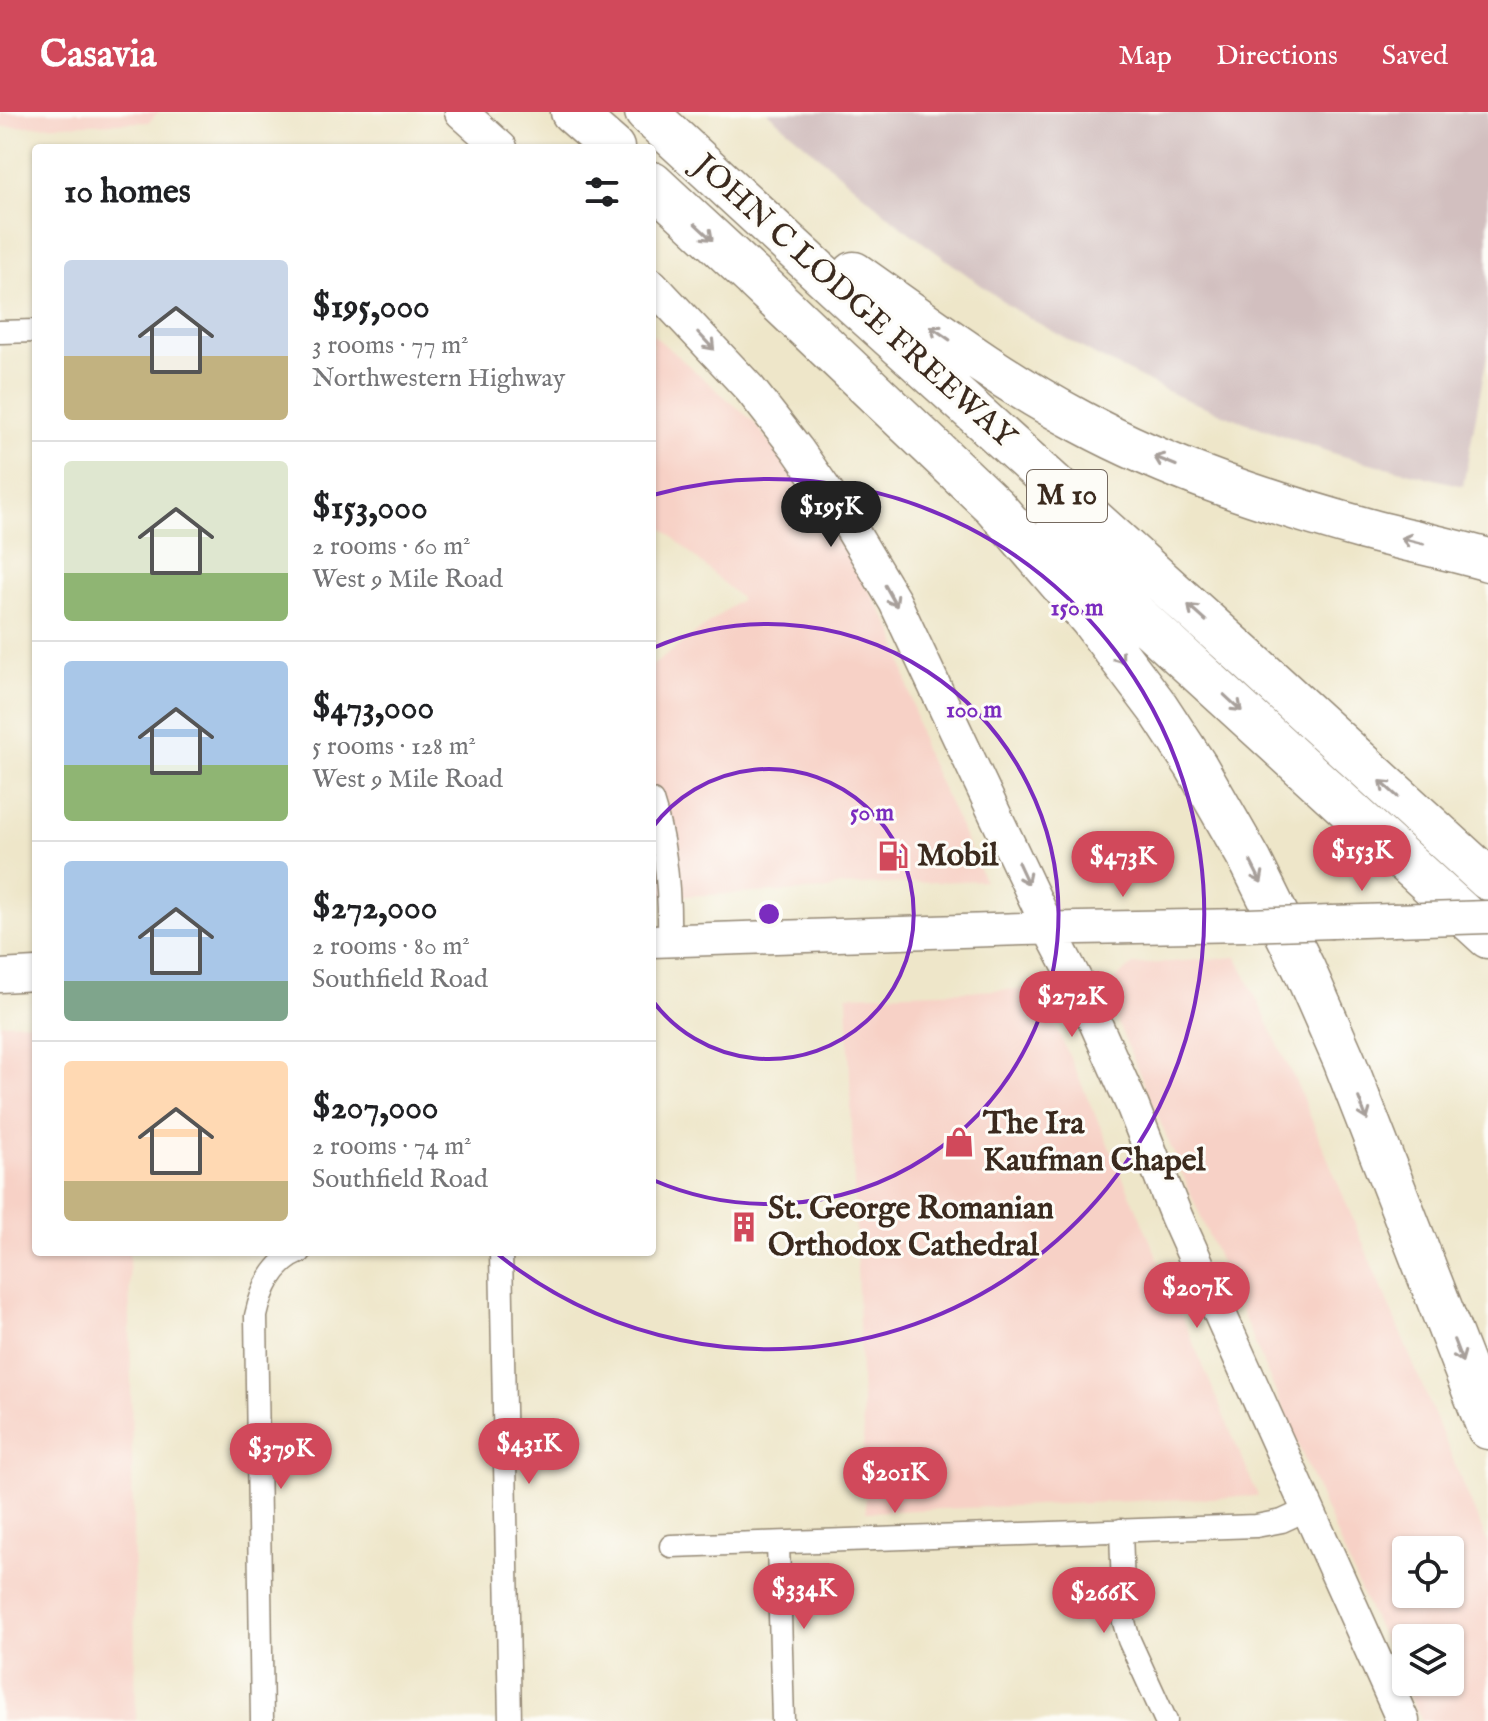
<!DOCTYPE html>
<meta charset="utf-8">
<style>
:root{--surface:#fff;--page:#f2f2f2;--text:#202124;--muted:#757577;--line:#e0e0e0;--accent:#d1495b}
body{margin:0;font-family:"IM FELL English",serif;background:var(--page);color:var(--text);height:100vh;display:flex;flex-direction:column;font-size:30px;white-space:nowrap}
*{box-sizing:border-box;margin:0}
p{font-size:26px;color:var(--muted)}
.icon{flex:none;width:44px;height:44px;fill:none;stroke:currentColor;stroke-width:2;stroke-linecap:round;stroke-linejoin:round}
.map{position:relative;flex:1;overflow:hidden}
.details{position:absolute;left:32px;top:32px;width:624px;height:1112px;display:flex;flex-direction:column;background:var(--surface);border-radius:8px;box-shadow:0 2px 6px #0004}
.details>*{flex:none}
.fabs{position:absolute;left:1392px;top:1424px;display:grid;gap:16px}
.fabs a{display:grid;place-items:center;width:72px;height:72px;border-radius:8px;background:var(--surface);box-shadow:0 2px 6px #0004;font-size:40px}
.price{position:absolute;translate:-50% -68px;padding:0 18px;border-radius:28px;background:var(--accent);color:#fff;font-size:26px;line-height:52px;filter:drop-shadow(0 2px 4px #0008)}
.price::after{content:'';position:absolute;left:50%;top:48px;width:24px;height:18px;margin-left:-12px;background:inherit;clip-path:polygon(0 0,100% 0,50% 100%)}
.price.on{background:#222;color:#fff}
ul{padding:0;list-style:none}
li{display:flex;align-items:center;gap:24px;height:200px;padding:0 32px}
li+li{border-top:2px solid var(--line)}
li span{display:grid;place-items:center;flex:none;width:224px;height:160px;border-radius:8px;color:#555}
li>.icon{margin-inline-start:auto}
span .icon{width:96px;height:96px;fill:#fffc;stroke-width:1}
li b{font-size:34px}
h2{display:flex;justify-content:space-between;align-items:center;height:96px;padding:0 32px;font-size:34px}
header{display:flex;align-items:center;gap:48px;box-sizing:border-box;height:112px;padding:0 40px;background:var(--accent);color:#fff}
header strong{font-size:38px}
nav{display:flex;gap:44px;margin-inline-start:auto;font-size:28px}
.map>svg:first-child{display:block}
.built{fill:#f7d1c6;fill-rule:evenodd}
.industrial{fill:#d2bfbf}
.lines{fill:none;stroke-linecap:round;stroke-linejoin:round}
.minor-casing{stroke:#948874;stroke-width:25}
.secondary-casing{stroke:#948874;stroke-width:35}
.motorway-casing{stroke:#948874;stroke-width:45}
.minor{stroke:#fff;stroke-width:22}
.secondary{stroke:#fff;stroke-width:32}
.motorway{stroke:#fff;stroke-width:42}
.secondary-bridge-casing{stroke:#948874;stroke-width:35;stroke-linecap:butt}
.secondary-bridge{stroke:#fff;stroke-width:32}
.oneway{stroke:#a79f9a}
.ring{fill:none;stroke:#7b2cbf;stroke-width:4}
.labels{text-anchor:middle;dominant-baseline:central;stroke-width:6;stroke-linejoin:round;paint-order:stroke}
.shield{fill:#fdfcf7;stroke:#75695f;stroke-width:2}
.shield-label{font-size:30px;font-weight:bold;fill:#3b2a1e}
.street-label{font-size:32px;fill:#3b2a1e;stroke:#fdfcf7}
.poi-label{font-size:32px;font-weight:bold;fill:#3b2a1e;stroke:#fdfcf7;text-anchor:start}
.centre{fill:#7b2cbf;stroke:#fdfcf7;stroke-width:4}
.ring-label{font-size:24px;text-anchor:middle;font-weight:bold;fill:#7b2cbf;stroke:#fdfcf7;stroke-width:6;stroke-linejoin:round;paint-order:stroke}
</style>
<header>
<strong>Casavia</strong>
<nav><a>Map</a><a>Directions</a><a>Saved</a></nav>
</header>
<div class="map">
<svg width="1488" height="1609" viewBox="0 0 1488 1609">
<rect width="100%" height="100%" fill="#fdfcf7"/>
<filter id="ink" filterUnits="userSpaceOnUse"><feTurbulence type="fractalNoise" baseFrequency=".0125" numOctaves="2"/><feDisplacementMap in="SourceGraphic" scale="16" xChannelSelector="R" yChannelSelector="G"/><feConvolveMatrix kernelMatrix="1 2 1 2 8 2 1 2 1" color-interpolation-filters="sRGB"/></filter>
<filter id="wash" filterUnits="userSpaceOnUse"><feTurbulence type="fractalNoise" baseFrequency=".006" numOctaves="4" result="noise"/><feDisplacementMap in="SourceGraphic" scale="32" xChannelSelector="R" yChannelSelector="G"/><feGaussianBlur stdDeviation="1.8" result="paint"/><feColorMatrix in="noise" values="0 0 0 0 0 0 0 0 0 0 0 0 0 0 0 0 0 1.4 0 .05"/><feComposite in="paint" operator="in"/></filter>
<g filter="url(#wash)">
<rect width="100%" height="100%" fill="#eee6c9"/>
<path class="built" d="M0 0H158L149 10 0 15Z
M652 222 754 310 831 412 895 522 923 635 984 768 836 774 829 778 653 785 652 554 741 487 652 406Z
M1237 845 1298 975 1488 1432V1609H1422L1364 1487 1102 874 1112 870 1133 853ZM1406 1438H1450V1482H1406ZM1406 1526H1450V1570H1406Z
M1029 877 1032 884 1043 894 1055 912 1138 1100 1258 1384 866 1400 847 883Z
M36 910V1140H129L136 1609H0V911Z"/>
<path class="industrial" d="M767 0H1488V238L1463 374 1338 343 1255 314 1177 284 1095 243 1015 198 902 115Z"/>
</g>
<g filter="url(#ink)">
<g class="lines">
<g class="minor-casing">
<path id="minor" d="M0 220 36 219
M652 689C667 734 670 782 669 828
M501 1140 510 1609
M1121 1418 1124 1510 1129 1528 1166 1609
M778 1431 783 1609
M671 1434 1256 1414 1282 1409 1308 1397
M262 1609 256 1204C262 1177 273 1151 300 1140"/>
</g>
<g class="secondary-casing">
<path id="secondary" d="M461 0 501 36
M652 173 750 277 797 337 843 403 895 490 1049 817 1078 872 1133 995 1176 1104 1403 1609
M1332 810 1393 808
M652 829 1023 817 1248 813
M0 864 36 862"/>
</g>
<g class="motorway-casing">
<path id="motorway" d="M572 0 613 36
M646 0 853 191 1251 550 1488 767
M652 71 776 186
M854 161C928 213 1001 268 1081 310 1170 358 1268 390 1365 417 1405 428 1447 436 1488 448
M756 168 995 395 1091 507 1158 596 1196 654 1251 750 1304 857 1344 948 1488 1316
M1052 426 1488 825"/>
</g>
<use href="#minor" class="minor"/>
<use href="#secondary" class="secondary"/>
<use href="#motorway" class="motorway"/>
<g class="secondary-bridge-casing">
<path id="secondary-bridge" d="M1393 808 1488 805
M1248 813 1332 810"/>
</g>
<use href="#secondary-bridge" class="secondary-bridge"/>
</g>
<defs><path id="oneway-shaft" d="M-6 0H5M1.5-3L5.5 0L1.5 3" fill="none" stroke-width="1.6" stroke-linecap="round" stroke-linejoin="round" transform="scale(2)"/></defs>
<g class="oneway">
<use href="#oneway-shaft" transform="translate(704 120) rotate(43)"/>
<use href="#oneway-shaft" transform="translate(940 221) rotate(-145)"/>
<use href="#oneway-shaft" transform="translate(706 229) rotate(47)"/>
<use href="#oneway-shaft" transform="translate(1165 349) rotate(-158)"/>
<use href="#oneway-shaft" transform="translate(1412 429) rotate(-166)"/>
<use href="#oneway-shaft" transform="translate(891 484) rotate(61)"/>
<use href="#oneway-shaft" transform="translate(1197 501) rotate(-138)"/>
<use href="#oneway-shaft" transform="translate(1116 541) rotate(53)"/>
<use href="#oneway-shaft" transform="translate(1233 591) rotate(43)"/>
<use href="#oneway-shaft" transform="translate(1389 677) rotate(-138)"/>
<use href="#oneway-shaft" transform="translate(1256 760) rotate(63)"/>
<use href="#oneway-shaft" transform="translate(1023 761) rotate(65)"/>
<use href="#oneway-shaft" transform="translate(1363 997) rotate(69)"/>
<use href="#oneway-shaft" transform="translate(1458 1239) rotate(69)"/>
</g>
</g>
<g class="ring">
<path d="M652 716A145 145 0 1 1 652 888"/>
<path d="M653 536A290 290 0 1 1 653 1068"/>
<path d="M653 383A435 435 0 1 1 495 1140"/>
</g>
<defs>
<g id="fuel-bare" transform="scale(2.4)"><path d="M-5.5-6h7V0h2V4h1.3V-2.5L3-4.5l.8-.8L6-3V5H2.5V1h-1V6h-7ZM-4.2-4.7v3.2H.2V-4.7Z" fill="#d1495b" stroke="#fdfcf7" stroke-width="2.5" paint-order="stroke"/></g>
<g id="shop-bare" transform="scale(2.4)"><path d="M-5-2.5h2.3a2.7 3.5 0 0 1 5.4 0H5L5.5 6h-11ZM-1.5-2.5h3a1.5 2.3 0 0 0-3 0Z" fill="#d1495b" stroke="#fdfcf7" stroke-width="2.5" paint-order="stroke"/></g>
<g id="building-bare" transform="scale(2.4)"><path d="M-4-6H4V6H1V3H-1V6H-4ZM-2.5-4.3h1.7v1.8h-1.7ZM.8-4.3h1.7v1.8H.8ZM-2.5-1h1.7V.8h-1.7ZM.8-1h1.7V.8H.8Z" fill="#d1495b" stroke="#fdfcf7" stroke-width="2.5" paint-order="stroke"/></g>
</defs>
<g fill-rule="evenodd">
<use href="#fuel-bare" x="893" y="744"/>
<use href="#shop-bare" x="959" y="1030"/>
<use href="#building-bare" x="744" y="1115"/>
</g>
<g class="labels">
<rect class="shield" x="1027" y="358" width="80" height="52" rx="6"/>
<g class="shield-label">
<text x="1067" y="384">M 10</text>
</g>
<g class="street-label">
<text transform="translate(854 190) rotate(42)">JOHN C LODGE FREEWAY</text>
</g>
<g class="poi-label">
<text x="917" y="744">Mobil</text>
<text x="983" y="1012">The Ira<tspan x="983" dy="37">Kaufman Chapel</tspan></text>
<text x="768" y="1097">St. George Romanian<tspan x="768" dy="37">Orthodox Cathedral</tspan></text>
</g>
</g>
<circle cx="769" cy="802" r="12" class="centre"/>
<g class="ring-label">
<text x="1077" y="503">150 m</text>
<text x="974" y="605">100 m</text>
<text x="872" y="708">50 m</text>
</g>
</svg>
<div class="fabs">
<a><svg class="icon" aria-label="locate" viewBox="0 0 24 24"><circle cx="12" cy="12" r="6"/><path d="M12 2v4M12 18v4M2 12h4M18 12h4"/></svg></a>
<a><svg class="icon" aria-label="layers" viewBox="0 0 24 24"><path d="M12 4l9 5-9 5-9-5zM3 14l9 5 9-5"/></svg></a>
</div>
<b class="price on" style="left:831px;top:437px">$195K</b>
<b class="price" style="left:1362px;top:781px">$153K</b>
<b class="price" style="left:1123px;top:787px">$473K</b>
<b class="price" style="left:1072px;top:927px">$272K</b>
<b class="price" style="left:1197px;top:1218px">$207K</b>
<b class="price" style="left:529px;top:1374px">$431K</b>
<b class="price" style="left:281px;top:1379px">$379K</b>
<b class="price" style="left:895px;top:1403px">$201K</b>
<b class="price" style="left:804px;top:1519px">$334K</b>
<b class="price" style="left:1104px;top:1523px">$266K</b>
<section class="details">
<h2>10 homes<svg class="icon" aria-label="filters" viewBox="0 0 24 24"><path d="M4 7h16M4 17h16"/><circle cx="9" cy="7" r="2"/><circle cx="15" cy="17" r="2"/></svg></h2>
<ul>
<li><span style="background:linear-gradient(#c9d6e8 60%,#c2b280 0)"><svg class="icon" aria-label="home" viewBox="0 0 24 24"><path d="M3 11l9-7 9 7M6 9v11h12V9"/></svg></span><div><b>$195,000</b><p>3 rooms · 77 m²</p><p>Northwestern Highway</p></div></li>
<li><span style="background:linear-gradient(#dfe7d0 70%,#8fb573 0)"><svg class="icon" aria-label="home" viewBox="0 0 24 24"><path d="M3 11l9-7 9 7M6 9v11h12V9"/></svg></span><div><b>$153,000</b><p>2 rooms · 60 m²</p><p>West 9 Mile Road</p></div></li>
<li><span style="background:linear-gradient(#a9c7e8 65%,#8fb573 0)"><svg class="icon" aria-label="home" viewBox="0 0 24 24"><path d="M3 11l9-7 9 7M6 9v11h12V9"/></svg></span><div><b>$473,000</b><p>5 rooms · 128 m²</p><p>West 9 Mile Road</p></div></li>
<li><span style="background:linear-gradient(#a9c7e8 75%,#7fa58c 0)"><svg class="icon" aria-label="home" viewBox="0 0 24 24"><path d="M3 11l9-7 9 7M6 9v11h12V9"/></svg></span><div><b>$272,000</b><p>2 rooms · 80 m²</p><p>Southfield Road</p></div></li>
<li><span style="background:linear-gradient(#ffd9b3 75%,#c2b280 0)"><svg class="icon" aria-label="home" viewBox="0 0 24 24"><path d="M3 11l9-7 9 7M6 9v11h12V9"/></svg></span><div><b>$207,000</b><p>2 rooms · 74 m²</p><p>Southfield Road</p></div></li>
</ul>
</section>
</div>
